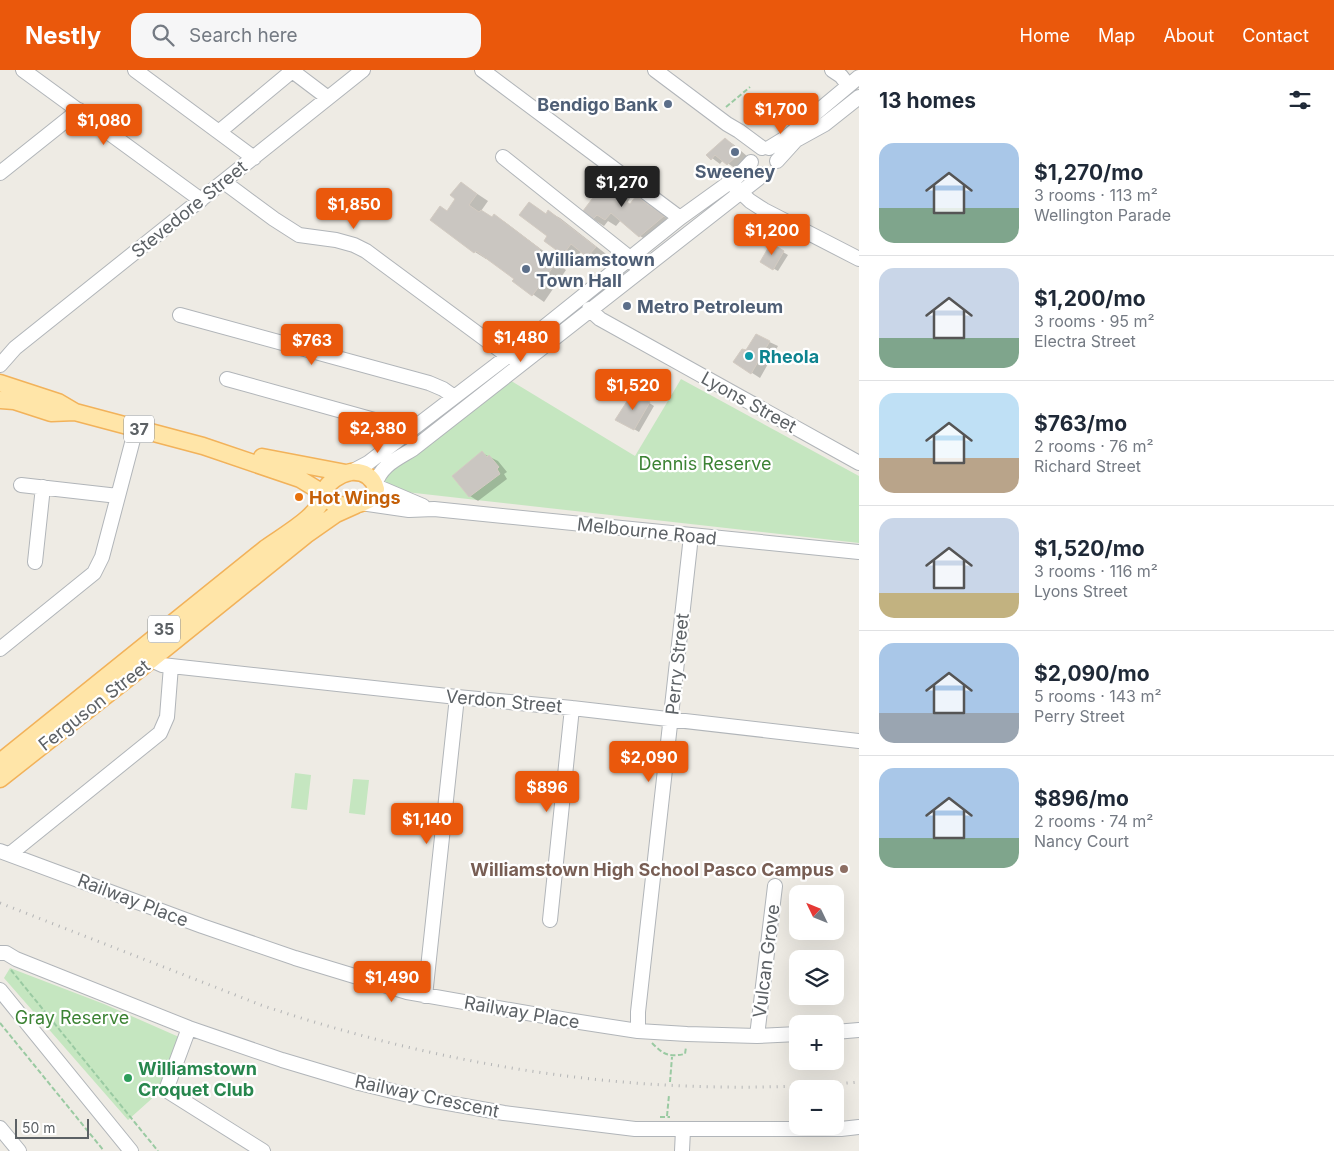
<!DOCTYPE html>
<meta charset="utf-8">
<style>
:root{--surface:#fff;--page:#f6f6f7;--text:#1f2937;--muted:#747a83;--line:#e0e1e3;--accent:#ea580c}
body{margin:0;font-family:Inter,sans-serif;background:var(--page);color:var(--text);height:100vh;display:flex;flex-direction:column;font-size:19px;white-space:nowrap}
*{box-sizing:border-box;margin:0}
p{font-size:16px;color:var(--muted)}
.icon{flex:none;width:28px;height:28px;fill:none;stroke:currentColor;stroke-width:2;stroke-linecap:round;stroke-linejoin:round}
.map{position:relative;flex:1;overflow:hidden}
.panel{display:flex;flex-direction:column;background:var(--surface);width:475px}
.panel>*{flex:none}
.needle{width:32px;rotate:313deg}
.controls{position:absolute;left:789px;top:815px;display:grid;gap:10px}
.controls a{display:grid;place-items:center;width:55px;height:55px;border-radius:10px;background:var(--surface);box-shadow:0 5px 20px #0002;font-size:25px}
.scale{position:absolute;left:15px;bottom:12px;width:74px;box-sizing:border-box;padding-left:5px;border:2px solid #5c6165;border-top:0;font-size:14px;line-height:18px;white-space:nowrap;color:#5c6165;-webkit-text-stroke:4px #fff;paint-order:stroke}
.price{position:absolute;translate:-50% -42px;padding:0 11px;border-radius:5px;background:var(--accent);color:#fff;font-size:16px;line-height:32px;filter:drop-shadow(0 1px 2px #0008)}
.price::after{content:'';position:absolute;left:50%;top:30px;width:15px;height:11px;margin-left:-8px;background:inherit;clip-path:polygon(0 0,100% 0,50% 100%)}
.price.on{background:#222;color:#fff}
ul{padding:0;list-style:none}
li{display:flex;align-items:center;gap:15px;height:125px;padding:0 20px}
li+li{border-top:1px solid var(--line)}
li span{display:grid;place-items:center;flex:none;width:140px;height:100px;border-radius:15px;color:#555}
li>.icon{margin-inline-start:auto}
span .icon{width:60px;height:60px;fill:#fffc;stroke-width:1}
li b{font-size:21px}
h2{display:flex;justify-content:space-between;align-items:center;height:60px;padding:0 20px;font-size:21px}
header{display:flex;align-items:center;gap:30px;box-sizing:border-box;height:70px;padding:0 25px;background:var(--accent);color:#fff}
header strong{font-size:24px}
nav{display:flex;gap:28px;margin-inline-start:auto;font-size:18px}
.search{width:350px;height:45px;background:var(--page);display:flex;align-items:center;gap:12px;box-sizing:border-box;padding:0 18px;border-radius:15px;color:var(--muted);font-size:19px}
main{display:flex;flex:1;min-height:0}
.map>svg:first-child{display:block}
.green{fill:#c5e6c0}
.shadow{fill:#0003}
.building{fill:#cac6c1;stroke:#d3cbc2}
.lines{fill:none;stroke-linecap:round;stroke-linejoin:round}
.minor-casing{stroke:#b1b5b9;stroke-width:16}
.major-casing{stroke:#f2b25a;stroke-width:19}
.path{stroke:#9acaa2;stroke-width:2;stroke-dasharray:5 2.5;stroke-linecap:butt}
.minor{stroke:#fff;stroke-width:14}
.major{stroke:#ffe5a8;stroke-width:16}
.rail{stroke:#b3b4b5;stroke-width:3;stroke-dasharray:1 6;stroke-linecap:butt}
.service-dot{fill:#5c6f8a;stroke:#fff;stroke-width:2}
.culture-dot{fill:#0f9aa8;stroke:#fff;stroke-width:2}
.food-dot{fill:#e8710a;stroke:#fff;stroke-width:2}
.education-dot{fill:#8d6e63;stroke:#fff;stroke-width:2}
.leisure-dot{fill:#2e9e5b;stroke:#fff;stroke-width:2}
.labels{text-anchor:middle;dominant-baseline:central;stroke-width:4.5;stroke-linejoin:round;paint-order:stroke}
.shield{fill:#fff;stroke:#8d9093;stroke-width:1}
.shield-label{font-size:16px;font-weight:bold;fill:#5c6165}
.service-label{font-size:18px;font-weight:bold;fill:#4e5e75;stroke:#fff;text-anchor:start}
.street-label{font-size:18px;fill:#5c6165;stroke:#fff}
.culture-label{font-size:18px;font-weight:bold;fill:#0d838f;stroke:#fff;text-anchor:start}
.park-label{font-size:18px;fill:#3c8334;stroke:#fff}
.food-label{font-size:18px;font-weight:bold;fill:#c56008;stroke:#fff;text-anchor:start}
.education-label{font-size:18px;font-weight:bold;fill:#785e54;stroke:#fff;text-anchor:end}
.leisure-label{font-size:18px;font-weight:bold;fill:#27864d;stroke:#fff;text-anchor:start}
</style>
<header>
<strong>Nestly</strong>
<div class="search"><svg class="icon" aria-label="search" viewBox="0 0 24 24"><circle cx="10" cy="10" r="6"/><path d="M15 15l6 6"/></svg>Search here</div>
<nav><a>Home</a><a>Map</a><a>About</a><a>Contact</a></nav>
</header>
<main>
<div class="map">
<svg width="859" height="1081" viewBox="0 0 859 1081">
<rect width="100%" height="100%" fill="#eeebe4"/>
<path class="green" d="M508 309 635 386 681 309 859 406V473L406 422 395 418 383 411 386 404Z
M295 703 311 705 307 740 291 738Z
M353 709 369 710 365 745 349 743Z
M10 898 104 934 179 967 157 1024 128 1050 4 908Z"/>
<path class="shadow" d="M725 69 733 74 748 87 736 99 723 90 720 94 708 85Z
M611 107 634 122 627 133 631 135 636 127 674 153 651 173 640 166 621 150 616 156 608 151 604 156 593 149 584 141Z
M461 113 488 131 481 141 493 148 494 146 505 152 550 186 549 188 566 200 544 232 514 211 515 209 487 187 486 189 475 182 447 142 457 129Z
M530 133 547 145 549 142 560 148 606 184 599 192 582 181 574 190 563 184 548 166Z
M771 175 788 185 778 201 762 192Z
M757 266 778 276 760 308 735 292 746 281Z
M634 323 654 336 639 362 617 349Z
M482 383 498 391 507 402 504 404 507 409 478 431 470 426 454 406Z"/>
<path class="building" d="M725 68 741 82 727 95 715 85 711 90 706 85Z
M610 105 623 115 617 126 630 134 636 126 664 146 639 167 611 143 605 150 597 145 592 150 583 141Z
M461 112 477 124 469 135 479 142 481 140 492 147 494 144 540 179 539 181 556 193 532 226 512 211 514 209 476 181 474 183 430 150 440 136 447 141 455 129 450 125Z
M529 132 546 144 548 140 596 177 587 187 571 174 563 185 544 171 547 166 519 145Z
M771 173 784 181 773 200 760 192Z
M756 264 770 271 751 304 733 292 742 279 746 280Z
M633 322 650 332 634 360 615 350Z
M482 381 487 387 489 385 499 397 497 399 500 404 469 427 452 406Z"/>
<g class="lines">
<g class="minor-casing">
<path id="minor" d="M23 0 201 130
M135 0 254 88
M291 0 328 28
M482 0 680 148
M655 0 727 54 739 61 762 78
M832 0 841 6 848 15
M220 61 292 1
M769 78 787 67 859 7
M503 87 630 188 635 195
M777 91 796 70 825 54 859 27
M0 103 79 40
M224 112 274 149 299 165 336 170 354 175 366 181 508 286 516 289
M734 116 750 131 764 140 859 189
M589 239 600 249 859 393
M180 245 429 313 443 319 453 326
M0 295 15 278 363 0
M227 309 396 356 408 362
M351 402 368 393 508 286 680 148 737 107 751 92
M21 415 118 426
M375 415C381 395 397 389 413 379L764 104
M376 416 423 436
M361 433 409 440 434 439 859 482
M35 492 43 417
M0 579 94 503 102 487 136 358
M151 590 162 595 457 627 572 638 859 671
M0 781 202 856 295 888 407 922 567 950 638 961 687 964 757 966 798 964
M10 784 160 663 167 647 171 596
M550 850 572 638
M0 883H6L16 889 189 958 282 990 359 1013 425 1029 504 1043 635 1059H841L859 1057
M0 920 131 1081
M425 926 457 627
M189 958 166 1020 263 1081
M638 961V942L691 466
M835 962 859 960
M757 966 775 816
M0 1058 19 1081
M682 1081 683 1060"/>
</g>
<g class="major-casing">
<path id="major" d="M0 313 58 332 75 342
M0 330 14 331 51 343 75 342 203 376 300 409 323 423
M262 387 346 403
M351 402C363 401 373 406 376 419L373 427C360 437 330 441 323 423 328 412 339 404 351 402Z
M0 692 266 478C282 466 322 445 323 424
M0 709 151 590 306 465 336 444 356 435"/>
</g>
<path class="path" d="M726 37 750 17
M11 900 158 1081
M0 953 104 1081
M652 973C664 985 668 987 685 984L686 977
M670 1012 672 987
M667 1046 669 1025
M660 1047H670"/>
<use href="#minor" class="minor"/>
<use href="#major" class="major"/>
<path class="rail" d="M0 833 261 935C454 1000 655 1030 859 1012"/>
</g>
<g class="service-dot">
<circle cx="668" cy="34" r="5"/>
<circle cx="735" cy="82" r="5"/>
<circle cx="526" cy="199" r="5"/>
<circle cx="627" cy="236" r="5"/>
</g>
<circle class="culture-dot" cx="749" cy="286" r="5"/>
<circle class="food-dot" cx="299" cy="427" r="5"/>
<circle class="education-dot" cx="844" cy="799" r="5"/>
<circle class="leisure-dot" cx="128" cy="1008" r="5"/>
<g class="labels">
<g class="shield">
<rect x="124" y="345.5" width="30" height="27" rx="4"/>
<rect x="148" y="545.5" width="32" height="27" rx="4"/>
</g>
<g class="shield-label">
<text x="139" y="359">37</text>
<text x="164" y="559">35</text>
</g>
<g class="service-label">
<text x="658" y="34" text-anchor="end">Bendigo Bank</text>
<text x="735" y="101" text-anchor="middle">Sweeney</text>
<text x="536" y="189">Williamstown<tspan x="536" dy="21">Town Hall</tspan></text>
<text x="637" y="236">Metro Petroleum</text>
</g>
<g class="street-label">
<text transform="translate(189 139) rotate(-39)">Stevedore Street</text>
<text transform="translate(749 332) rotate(29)">Lyons Street</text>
<text transform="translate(647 461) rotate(6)">Melbourne Road</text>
<text transform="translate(677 594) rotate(-84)">Perry Street</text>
<text transform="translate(504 631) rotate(5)">Verdon Street</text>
<text transform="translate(94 635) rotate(-38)">Ferguson Street</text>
<text transform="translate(133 830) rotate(21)">Railway Place</text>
<text transform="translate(766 891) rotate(-83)">Vulcan Grove</text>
<text transform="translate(522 942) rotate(10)">Railway Place</text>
<text transform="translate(427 1026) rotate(12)">Railway Crescent</text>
</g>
<g class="culture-label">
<text x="759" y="286">Rheola</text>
</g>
<g class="park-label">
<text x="705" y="393">Dennis Reserve</text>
<text x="72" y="947">Gray Reserve</text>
</g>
<g class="food-label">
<text x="309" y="427">Hot Wings</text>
</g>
<g class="education-label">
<text x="834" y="799">Williamstown High School Pasco Campus</text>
</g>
<g class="leisure-label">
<text x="138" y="998">Williamstown<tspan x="138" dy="21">Croquet Club</tspan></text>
</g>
</g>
</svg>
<div class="controls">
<a><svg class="needle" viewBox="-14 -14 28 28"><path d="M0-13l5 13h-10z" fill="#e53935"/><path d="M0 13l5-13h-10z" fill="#747a83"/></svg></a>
<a><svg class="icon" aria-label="layers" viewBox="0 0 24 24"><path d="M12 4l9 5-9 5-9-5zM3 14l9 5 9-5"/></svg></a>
<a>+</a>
<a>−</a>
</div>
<div class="scale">50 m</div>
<b class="price" style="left:781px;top:65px">$1,700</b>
<b class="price" style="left:104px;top:76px">$1,080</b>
<b class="price on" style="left:622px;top:138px">$1,270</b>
<b class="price" style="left:354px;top:160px">$1,850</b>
<b class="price" style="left:772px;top:186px">$1,200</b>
<b class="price" style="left:521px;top:293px">$1,480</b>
<b class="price" style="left:312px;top:296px">$763</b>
<b class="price" style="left:633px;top:341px">$1,520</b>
<b class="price" style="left:378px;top:384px">$2,380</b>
<b class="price" style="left:649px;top:713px">$2,090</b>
<b class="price" style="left:547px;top:743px">$896</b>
<b class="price" style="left:427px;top:775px">$1,140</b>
<b class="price" style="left:392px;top:933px">$1,490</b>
</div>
<section class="panel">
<h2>13 homes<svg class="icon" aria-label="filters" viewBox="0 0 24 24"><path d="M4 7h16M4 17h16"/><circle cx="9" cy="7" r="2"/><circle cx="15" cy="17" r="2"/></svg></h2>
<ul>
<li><span style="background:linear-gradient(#a9c7e8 65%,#7fa58c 0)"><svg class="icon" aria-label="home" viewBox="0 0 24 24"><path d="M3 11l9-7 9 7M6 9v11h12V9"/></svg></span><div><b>$1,270/mo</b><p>3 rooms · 113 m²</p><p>Wellington Parade</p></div></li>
<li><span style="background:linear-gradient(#c9d6e8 70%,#7fa58c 0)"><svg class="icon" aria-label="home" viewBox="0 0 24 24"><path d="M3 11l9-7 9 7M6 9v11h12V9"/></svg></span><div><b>$1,200/mo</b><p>3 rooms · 95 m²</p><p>Electra Street</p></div></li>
<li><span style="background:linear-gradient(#bfe0f5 65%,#b9a48a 0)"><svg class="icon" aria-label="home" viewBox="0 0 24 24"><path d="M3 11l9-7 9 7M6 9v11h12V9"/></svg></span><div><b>$763/mo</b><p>2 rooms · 76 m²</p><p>Richard Street</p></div></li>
<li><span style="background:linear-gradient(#c9d6e8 75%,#c2b280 0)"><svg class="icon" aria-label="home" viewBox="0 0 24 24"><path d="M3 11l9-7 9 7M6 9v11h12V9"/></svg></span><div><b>$1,520/mo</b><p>3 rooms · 116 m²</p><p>Lyons Street</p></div></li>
<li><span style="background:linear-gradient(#a9c7e8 70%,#9aa5b1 0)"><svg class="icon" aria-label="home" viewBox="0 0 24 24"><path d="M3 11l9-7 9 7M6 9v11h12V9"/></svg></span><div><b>$2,090/mo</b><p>5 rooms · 143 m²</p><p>Perry Street</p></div></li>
<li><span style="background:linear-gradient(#a9c7e8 70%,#7fa58c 0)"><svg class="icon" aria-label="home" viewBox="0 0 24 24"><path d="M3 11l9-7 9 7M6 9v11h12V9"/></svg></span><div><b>$896/mo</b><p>2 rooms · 74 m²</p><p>Nancy Court</p></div></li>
</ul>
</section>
</main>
